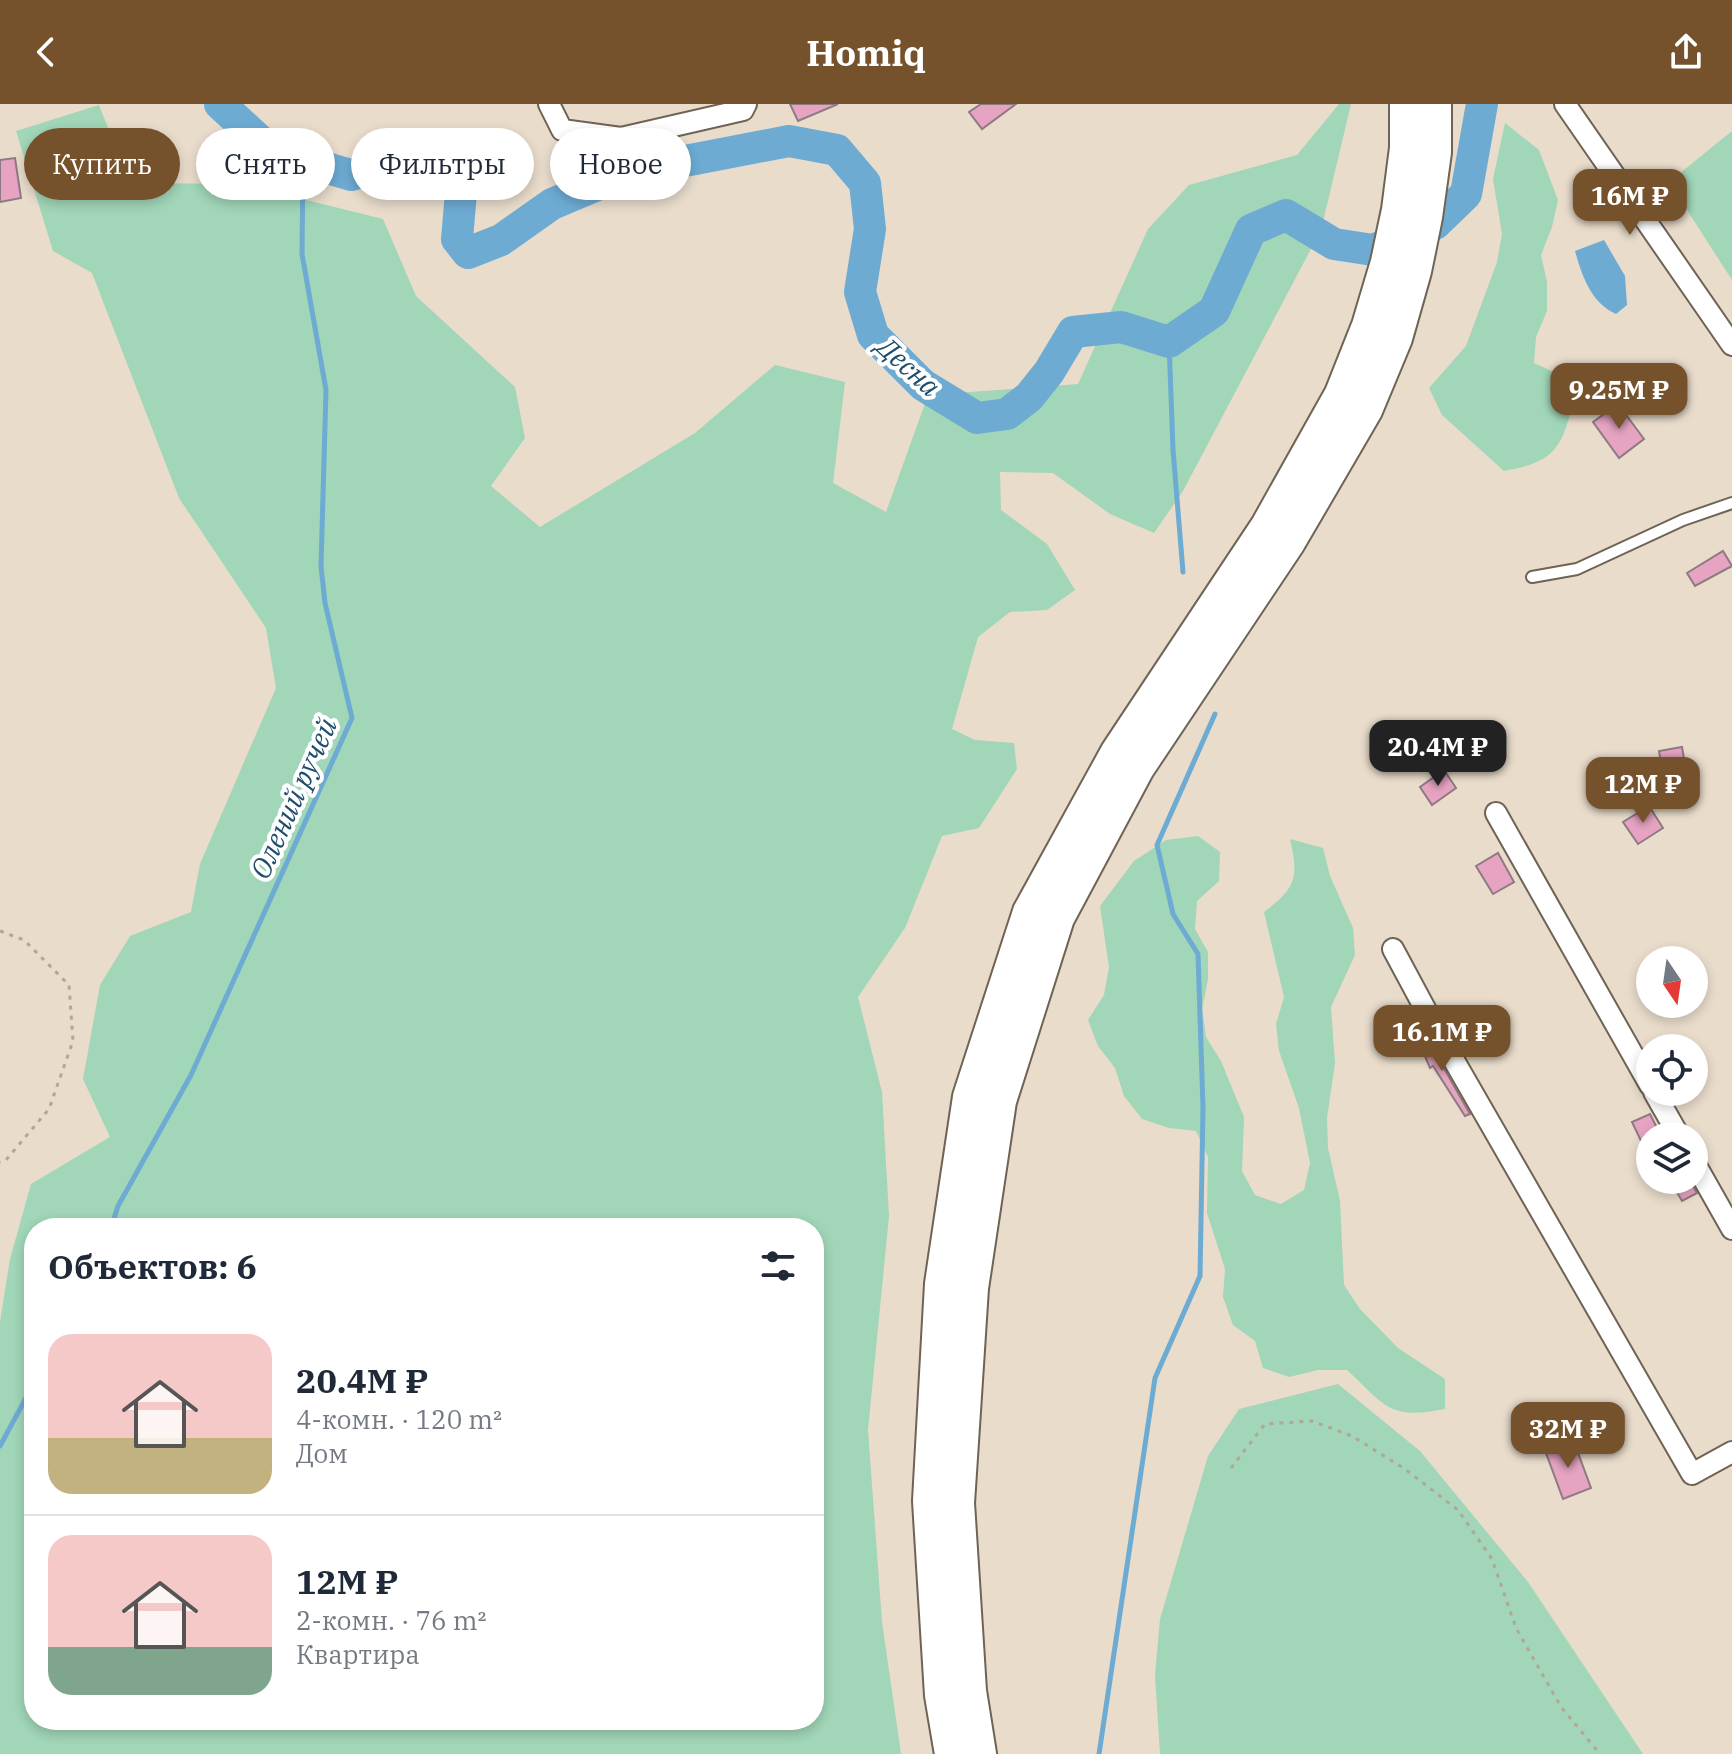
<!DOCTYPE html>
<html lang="ru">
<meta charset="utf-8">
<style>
:root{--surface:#fff;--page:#f2f2f3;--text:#1f2937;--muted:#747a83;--line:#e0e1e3;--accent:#76522c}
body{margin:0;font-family:"IBM Plex Serif",serif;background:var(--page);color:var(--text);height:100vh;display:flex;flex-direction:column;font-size:30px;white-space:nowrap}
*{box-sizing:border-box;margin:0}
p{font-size:26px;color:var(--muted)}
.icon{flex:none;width:44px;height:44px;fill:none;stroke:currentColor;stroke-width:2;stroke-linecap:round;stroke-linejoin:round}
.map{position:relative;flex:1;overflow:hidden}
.drawer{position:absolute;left:24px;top:1114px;width:800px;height:512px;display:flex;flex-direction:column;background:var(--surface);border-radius:32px;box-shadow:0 4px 12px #0003}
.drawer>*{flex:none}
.banner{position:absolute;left:24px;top:24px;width:800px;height:72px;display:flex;gap:16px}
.needle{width:52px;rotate:167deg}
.tools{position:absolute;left:1636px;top:842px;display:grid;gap:16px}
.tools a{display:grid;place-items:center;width:72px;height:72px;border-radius:50%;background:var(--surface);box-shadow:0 4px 12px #0003;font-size:40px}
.price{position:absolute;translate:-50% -68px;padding:0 18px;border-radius:16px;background:var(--accent);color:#fff;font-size:26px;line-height:52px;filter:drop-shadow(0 2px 4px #0008)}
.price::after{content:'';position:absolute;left:50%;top:48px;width:24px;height:18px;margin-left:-12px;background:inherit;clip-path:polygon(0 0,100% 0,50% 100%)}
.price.selected{background:#222;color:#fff}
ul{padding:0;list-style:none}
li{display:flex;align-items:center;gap:24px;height:200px;padding:0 24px}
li+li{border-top:2px solid var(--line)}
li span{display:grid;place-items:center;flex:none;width:224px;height:160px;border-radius:24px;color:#555}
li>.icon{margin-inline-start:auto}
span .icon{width:96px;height:96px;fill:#fffc;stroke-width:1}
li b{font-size:34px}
h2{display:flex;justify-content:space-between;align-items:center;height:96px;padding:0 24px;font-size:34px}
.pill{padding:0 28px;border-radius:36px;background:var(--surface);box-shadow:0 4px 12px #0003;font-size:28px;line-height:72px}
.pill.selected{background:var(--accent);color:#fff}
header{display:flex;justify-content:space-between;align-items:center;height:104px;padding:0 24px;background:var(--accent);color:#fff;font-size:36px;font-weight:800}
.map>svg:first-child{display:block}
.green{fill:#a1d6b8;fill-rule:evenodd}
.water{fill:#6dabd3}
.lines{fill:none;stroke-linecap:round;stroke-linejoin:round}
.stream{stroke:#6dabd3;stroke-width:5}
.river{stroke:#6dabd3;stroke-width:32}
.building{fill:#e6a4c2;stroke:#8e7a82;stroke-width:2}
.service-casing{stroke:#6e6354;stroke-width:14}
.minor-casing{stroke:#6e6354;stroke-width:24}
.trunk-casing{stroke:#6e6354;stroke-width:36}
.path{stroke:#b1a699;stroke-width:3;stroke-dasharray:4 6;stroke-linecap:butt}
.service{stroke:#fff;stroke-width:10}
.minor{stroke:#fff;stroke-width:20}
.trunk{stroke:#fff;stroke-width:32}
.labels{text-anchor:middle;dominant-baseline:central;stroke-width:8;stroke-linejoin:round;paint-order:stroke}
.water-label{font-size:28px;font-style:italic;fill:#1f4f6b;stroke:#fff}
</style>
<header><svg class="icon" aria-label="back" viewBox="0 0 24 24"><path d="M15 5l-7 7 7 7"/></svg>Homiq<svg class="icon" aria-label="share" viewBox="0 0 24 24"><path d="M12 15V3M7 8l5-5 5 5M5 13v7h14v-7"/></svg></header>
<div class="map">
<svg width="1732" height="1650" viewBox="0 0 1732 1650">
<rect width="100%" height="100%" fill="#e9dccb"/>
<path class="green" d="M1339 0H1351L1321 126 1183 387 1154 429 1110 410 1053 369 1000 368 1001 406 1047 440 1075 486 1047 506 1010 508 978 533 952 625 975 636 1014 639 1017 665 979 724 942 732 905 824 858 893 882 988 889 1112 868 1326 882 1518 901 1650H0V1218L10 1155 31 1080 110 1033 83 975 100 881 130 832 191 808 200 760 276 584 266 524 179 394 92 169 53 147 16 27 99 1 130 79 242 80 383 115 416 192 515 283 525 334 491 382 540 423 695 329 775 261 845 278 833 379 886 408 928 291 1078 280 1148 125 1189 81 1297 51ZM34 1124H814V1616H34Z
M1505 19 1539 46 1558 96 1552 123 1541 151 1547 178V207L1536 233 1534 259 1558 270 1574 293C1563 343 1556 358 1504 367L1442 311 1429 284 1466 242 1497 158 1502 130 1493 75Z
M1732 27V176L1669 78Z
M1198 732 1220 748 1219 777 1197 797 1195 825 1208 848V876L1202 905 1206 933 1221 957 1244 1013 1242 1067 1255 1091 1281 1100 1304 1086 1310 1059 1299 1004 1279 947 1276 920 1284 893 1264 808C1296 784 1299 774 1290 735L1323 744 1330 772 1353 824 1355 851 1331 903 1335 959 1327 1014 1328 1044 1340 1097 1344 1181 1360 1205 1398 1244 1445 1275V1305C1388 1316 1386 1302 1347 1266H1318L1289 1273 1263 1264 1255 1237 1233 1221 1223 1193 1225 1165 1207 1109 1208 1053 1196 1027 1169 1024 1142 1015 1124 992 1115 964 1098 942 1088 916 1104 891 1109 863 1100 802 1134 757 1166 736Z
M1338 1280 1420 1347 1528 1478 1643 1650H1160L1155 1571 1160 1515 1208 1352 1239 1305Z"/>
<path class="water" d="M1604 136 1625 172 1627 201 1616 210C1591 199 1582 172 1575 147Z"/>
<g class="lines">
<path class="stream" d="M1169 238 1173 346 1183 468
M111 1124 118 1102 191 971 352 614 325 499 321 462 326 286 302 150 303 57
M0 1342 34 1279
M1099 1650 1155 1274 1200 1172 1203 1004 1198 850 1173 810 1157 741 1215 610"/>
<path class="river" d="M220 0 272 48 351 71 429 49 462 77 457 135 468 149 501 136 552 100 628 68 789 37 837 46 865 79 870 125 860 188 873 231 923 281 977 314 1007 310 1029 293 1049 268 1073 228 1121 223 1169 238 1214 207 1251 126 1286 111 1334 140 1373 146 1435 120 1466 90 1482 0"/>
</g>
<path class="building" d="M790 0H838L798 17Z
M981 0H1016L982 25 969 8Z
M15 54 21 94 0 98V56Z
M1618 300 1644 335 1619 354 1593 318Z
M1723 447 1732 462 1695 482 1687 469Z
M1682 643 1689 684 1666 688 1659 647Z
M1444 666 1456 684 1432 701 1420 683Z
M1649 702 1663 724 1638 740 1623 718Z
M1498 749 1514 778 1493 790 1476 762Z
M1425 933H1426L1470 1010 1465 1012 1433 962 1430 964 1418 936Z
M1650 1010 1660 1030 1650 1032V1035L1642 1039 1632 1018Z
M1670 1076H1689L1697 1089 1682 1097Z
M1574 1338 1591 1384 1563 1395 1546 1349Z"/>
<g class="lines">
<g class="service-casing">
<path id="service" d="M1532 473 1577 465 1683 416 1732 399"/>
</g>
<g class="minor-casing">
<path id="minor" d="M549 0 562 26 621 34 743 6 746 0
M1565 0 1732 241
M1496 709 1650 981
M1393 845 1437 927 1692 1370 1732 1348
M1654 988 1679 1032
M1694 1058 1732 1125"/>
</g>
<g class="trunk-casing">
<path id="trunk" d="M951 1650 941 1591 929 1397 941 1180 969 993 1029 808 1117 648 1267 422 1341 290 1368 222 1387 158 1398 106 1406 44V0
M980 1650 970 1587 958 1399 972 1184 1000 997 1058 814 1138 664 1289 438 1366 306 1396 234 1415 167 1426 113 1435 48V0"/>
</g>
<path class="path" d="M0 827 24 836 69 881 73 937 49 1005 6 1056 0 1058
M1231 1364 1265 1320 1312 1317 1352 1332 1405 1365 1458 1406 1492 1455 1516 1524 1561 1603 1600 1650"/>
<use href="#service" class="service"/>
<use href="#minor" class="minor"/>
<use href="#trunk" class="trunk"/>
</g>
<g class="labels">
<g class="water-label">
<text transform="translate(909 262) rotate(42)">Десна</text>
<text transform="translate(293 694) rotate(-66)">Олений ручей</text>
</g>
</g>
</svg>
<div class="tools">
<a><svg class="needle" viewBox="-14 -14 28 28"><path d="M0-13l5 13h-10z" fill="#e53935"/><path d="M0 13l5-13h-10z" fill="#747a83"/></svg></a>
<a><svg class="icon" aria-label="locate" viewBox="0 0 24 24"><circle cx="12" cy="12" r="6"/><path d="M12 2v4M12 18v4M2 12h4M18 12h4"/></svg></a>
<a><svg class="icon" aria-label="layers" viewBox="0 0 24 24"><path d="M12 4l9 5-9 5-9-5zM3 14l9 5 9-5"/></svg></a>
</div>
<b class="price" style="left:1630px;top:133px">16M ₽</b>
<b class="price" style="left:1619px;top:327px">9.25M ₽</b>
<b class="price selected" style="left:1438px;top:684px">20.4M ₽</b>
<b class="price" style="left:1643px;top:721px">12M ₽</b>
<b class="price" style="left:1442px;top:969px">16.1M ₽</b>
<b class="price" style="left:1568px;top:1366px">32M ₽</b>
<div class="banner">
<a class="pill selected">Купить</a>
<a class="pill">Снять</a>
<a class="pill">Фильтры</a>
<a class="pill">Новое</a>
</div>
<section class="drawer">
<h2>Объектов: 6<svg class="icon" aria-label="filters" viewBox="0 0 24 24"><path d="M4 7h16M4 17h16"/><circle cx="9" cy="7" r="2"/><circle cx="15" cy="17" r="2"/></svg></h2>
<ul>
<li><span style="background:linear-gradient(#f6c9c9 65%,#c2b280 0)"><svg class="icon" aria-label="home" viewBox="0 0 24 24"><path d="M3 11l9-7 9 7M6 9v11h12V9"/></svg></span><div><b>20.4M ₽</b><p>4-комн. · 120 m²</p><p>Дом</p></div></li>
<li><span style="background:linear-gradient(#f6c9c9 70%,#7fa58c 0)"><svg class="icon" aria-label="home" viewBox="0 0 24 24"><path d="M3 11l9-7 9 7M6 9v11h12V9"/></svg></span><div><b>12M ₽</b><p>2-комн. · 76 m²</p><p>Квартира</p></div></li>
</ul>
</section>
</div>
